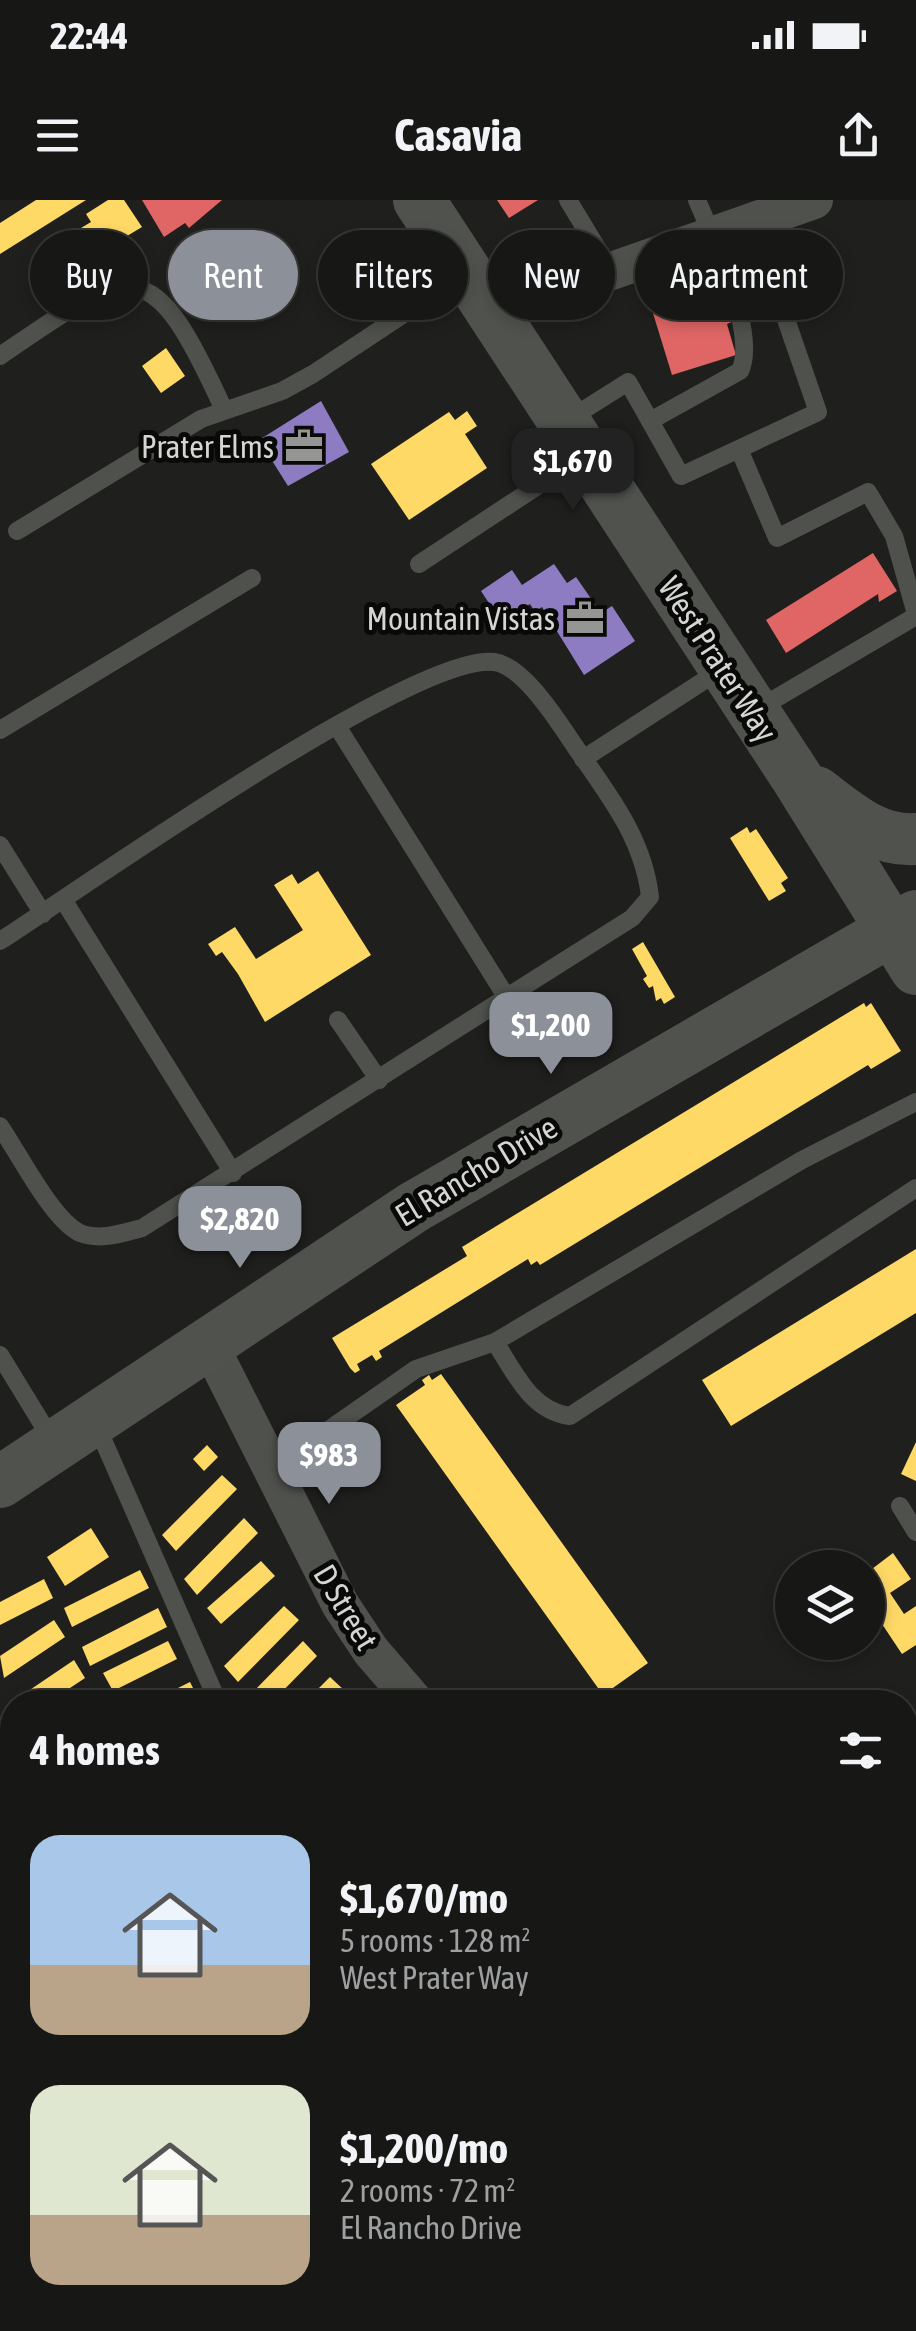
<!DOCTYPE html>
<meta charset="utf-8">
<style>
:root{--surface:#171816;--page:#242523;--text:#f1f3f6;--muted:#9ea0a1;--line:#363735;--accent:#8c9099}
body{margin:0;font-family:"Asap Condensed",sans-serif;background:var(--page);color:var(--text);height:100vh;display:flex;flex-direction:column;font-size:38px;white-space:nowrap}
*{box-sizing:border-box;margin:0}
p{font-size:32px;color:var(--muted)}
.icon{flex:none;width:55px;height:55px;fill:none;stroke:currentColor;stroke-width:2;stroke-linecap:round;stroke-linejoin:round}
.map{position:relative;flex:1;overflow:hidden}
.drawer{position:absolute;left:0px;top:1490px;width:918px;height:642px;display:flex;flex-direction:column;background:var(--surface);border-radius:40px 40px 0 0;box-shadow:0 5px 15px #0003,0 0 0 2px var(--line)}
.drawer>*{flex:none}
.banner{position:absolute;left:30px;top:30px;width:858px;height:90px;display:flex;gap:20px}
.buttons{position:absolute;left:775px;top:1350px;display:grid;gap:20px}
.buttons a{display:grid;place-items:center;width:110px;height:110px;border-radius:50%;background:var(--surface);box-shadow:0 5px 15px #0003,0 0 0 2px var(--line);font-size:50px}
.price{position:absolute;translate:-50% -85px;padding:0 22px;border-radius:20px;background:var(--accent);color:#fff;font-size:32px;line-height:65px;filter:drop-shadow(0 2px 5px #0008)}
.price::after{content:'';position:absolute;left:50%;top:60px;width:30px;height:22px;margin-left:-15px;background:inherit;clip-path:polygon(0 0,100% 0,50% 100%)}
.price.selected{background:#222;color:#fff}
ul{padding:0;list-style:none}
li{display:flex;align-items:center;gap:30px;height:250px;padding:0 30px}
li span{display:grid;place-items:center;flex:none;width:280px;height:200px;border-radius:30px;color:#555}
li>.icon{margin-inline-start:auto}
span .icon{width:120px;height:120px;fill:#fffc;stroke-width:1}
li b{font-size:42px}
h2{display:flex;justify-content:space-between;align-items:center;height:120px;padding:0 30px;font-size:42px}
.chip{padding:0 35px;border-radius:45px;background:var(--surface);box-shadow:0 5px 15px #0003,0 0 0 2px var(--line);font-size:35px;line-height:90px}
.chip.selected{background:var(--accent);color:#fff}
.status{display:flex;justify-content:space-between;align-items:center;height:70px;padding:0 50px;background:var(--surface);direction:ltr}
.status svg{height:28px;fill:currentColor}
header{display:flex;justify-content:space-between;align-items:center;height:130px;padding:0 30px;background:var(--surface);font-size:45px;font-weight:700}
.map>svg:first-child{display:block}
.homes{fill:#ffd966}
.shops{fill:#e06666}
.offices{fill:#8e7cc3}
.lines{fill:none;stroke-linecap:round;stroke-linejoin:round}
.lane{stroke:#4f514c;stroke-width:18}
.street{stroke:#4f514c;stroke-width:38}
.secondary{stroke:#50534d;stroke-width:52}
.labels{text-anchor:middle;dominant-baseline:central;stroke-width:10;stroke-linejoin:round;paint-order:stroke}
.poi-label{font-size:32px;fill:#d4d6d2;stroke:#090a08;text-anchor:end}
.street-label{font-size:32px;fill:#d4d6d2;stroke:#090a08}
</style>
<div class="status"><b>22:44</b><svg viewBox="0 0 49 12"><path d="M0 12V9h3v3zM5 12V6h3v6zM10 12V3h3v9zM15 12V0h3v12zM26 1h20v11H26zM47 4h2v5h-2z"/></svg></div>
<header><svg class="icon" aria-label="menu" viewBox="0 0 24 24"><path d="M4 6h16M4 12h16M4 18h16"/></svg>Casavia<svg class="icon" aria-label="share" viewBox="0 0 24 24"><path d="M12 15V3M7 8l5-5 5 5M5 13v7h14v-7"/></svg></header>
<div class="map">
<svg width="916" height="2131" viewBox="0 0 916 2131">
<rect width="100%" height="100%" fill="#1f201d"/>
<path class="homes" d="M36 0H86L0 54V23Z
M108 0H124L142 27 107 48 102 41 93 47 81 28 91 22 86 14Z
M166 148 185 176 161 193 142 166Z
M467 211 477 226 465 234 487 268 409 320 371 264 449 212 455 220Z
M747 627 750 633 756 629 788 678 781 683 786 691 769 701 730 638Z
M318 671 371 755 265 822 238 774 222 752 216 756 208 744 235 727 256 759 303 730 274 685 292 674 298 684Z
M643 742 675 797 664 804 661 798 656 801 653 786 649 788 643 779 647 776 632 749Z
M864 803 866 807 871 803 901 851 871 869 868 865 540 1065 537 1061 531 1065 528 1059 379 1151 382 1157 376 1161 372 1155 357 1164 360 1170 355 1173 350 1168 332 1138 467 1056 462 1047Z
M916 1049V1113L731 1226 702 1180Z
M441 1174 648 1463 603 1495 396 1205 425 1185 422 1180 429 1175 432 1180Z
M916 1242V1281L901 1274Z
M207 1245 218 1257 204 1271 193 1259Z
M222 1275 237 1289 176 1351 162 1335Z
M244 1318 258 1333 197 1395 184 1379Z
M91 1328 109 1357 65 1386 47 1357Z
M893 1353 911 1379 890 1393 904 1414 916 1406V1445L902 1454 868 1403V1372Z
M261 1361 275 1376 221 1424 207 1408Z
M140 1370 149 1388 72 1427 64 1408Z
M44 1379 53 1398 0 1425V1402Z
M284 1406 299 1420 238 1482 224 1466Z
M158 1408 167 1427 90 1466 82 1447Z
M54 1420 65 1437 4 1478 0 1456Z
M168 1441 177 1459 113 1491 103 1473Z
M303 1441 317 1456 272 1502H266L254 1491Z
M74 1460 85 1478 49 1502H12Z
M330 1477 345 1491 334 1502H305Z
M190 1482 199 1500 195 1502H150Z
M905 1547 916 1568V1599L905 1605Z
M12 1671V1699L0 1711V1682Z
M12 1729V1757L0 1768V1740Z
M12 1787V1816L8 1820 0 1811V1799Z
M916 1945V2025L913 2027 905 2018V1951Z
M12 1963V1986L0 1991V1968Z
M12 2010V2033L2 2038 0 2016Z
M912 2032 916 2039V2072L905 2052V2036Z
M100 2120H111L116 2131H75Z
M159 2120H189L178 2131H148Z
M273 2120H319L276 2131Z
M473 2120H484L489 2131H446Z
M556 2120H594L598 2131H561Z
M612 2120H665L644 2131H616Z
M717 2120H812L814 2126 801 2131H721Z"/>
<path class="shops" d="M142 0H222L189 28 185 23 164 37Z
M497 0H538L509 18Z
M715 90 723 114 731 111 734 121 727 124 736 155 672 175 652 110Z
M873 353 897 391 879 402 878 394 786 453 766 420Z"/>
<path class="offices" d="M321 201 349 252 288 286 259 240Z
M554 364 567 383 576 377 601 413 612 406 635 441 584 475 542 407 535 412 530 404 502 423 481 391 512 370 522 385Z"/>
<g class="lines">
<path class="lane" d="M568 0 611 71
M0 156C136 62 151 51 224 210
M566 221 628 182 681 276 818 212 752 21
M650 221 740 171C758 134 713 38 697 0
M739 249 777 338 868 292 894 336 916 414
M17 331 201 219 282 191 313 174 461 76
M419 364 580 258
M756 510 916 416
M337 526 507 798
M0 530 252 378
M583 559 722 469
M0 645 43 714
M64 701 233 973
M0 741C84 687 414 453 494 462 526 466 563 530 581 555 612 599 644 642 650 697L632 718 142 1028C123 1033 100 1041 80 1033 52 1020 18 952 0 926
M338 820 379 880
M495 1142C515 1173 531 1211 570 1216L916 988
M0 1155 52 1240
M96 1224 218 1502
M310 1243 416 1169 495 1142 802 960 916 902
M900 1306 916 1332
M0 1526 12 1556
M238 2131 239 2120"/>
<path class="street" d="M492 113 814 0
M208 1142 340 1404 371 1451 415 1502
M905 1677 916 1670
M905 1780 916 1799"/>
<path class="secondary" d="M419 0 797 578 916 769
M816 592C847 615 876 642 916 639
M0 1282 414 1007 916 716"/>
</g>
<defs>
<g id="office-bare" transform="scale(3)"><path d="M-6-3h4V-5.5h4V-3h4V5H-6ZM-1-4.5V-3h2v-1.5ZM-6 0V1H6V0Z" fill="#959693" stroke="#090a08" stroke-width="2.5" paint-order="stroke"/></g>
</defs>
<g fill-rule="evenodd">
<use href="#office-bare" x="304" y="246"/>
<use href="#office-bare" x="585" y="418"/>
</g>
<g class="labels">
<g class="poi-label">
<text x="274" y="246">Prater Elms</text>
<text x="555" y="418">Mountain Vistas</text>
</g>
<g class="street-label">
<text transform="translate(718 459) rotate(57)">West Prater Way</text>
<text transform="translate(476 971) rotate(-31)">El Rancho Drive</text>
<text transform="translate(346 1407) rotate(59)">D Street</text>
</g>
</g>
</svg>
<div class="buttons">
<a><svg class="icon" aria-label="layers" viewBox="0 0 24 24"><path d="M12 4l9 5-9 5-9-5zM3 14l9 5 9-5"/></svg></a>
</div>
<b class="price selected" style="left:573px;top:313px">$1,670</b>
<b class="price" style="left:551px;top:877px">$1,200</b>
<b class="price" style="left:240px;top:1071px">$2,820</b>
<b class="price" style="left:329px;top:1307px">$983</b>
<div class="banner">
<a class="chip">Buy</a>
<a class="chip selected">Rent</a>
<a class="chip">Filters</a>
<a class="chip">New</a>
<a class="chip">Apartment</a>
</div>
<section class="drawer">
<h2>4 homes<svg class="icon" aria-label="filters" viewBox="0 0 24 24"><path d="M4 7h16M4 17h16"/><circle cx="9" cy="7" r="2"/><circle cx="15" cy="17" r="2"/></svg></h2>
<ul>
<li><span style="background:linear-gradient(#a9c7e8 65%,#b9a48a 0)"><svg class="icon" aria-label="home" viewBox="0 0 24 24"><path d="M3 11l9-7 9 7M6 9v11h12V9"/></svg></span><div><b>$1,670/mo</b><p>5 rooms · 128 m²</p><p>West Prater Way</p></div></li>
<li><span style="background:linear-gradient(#dfe7d0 65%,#b9a48a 0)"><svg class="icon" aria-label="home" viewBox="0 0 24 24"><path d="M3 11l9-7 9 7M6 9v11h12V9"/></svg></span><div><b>$1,200/mo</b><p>2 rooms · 72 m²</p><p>El Rancho Drive</p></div></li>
</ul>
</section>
</div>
